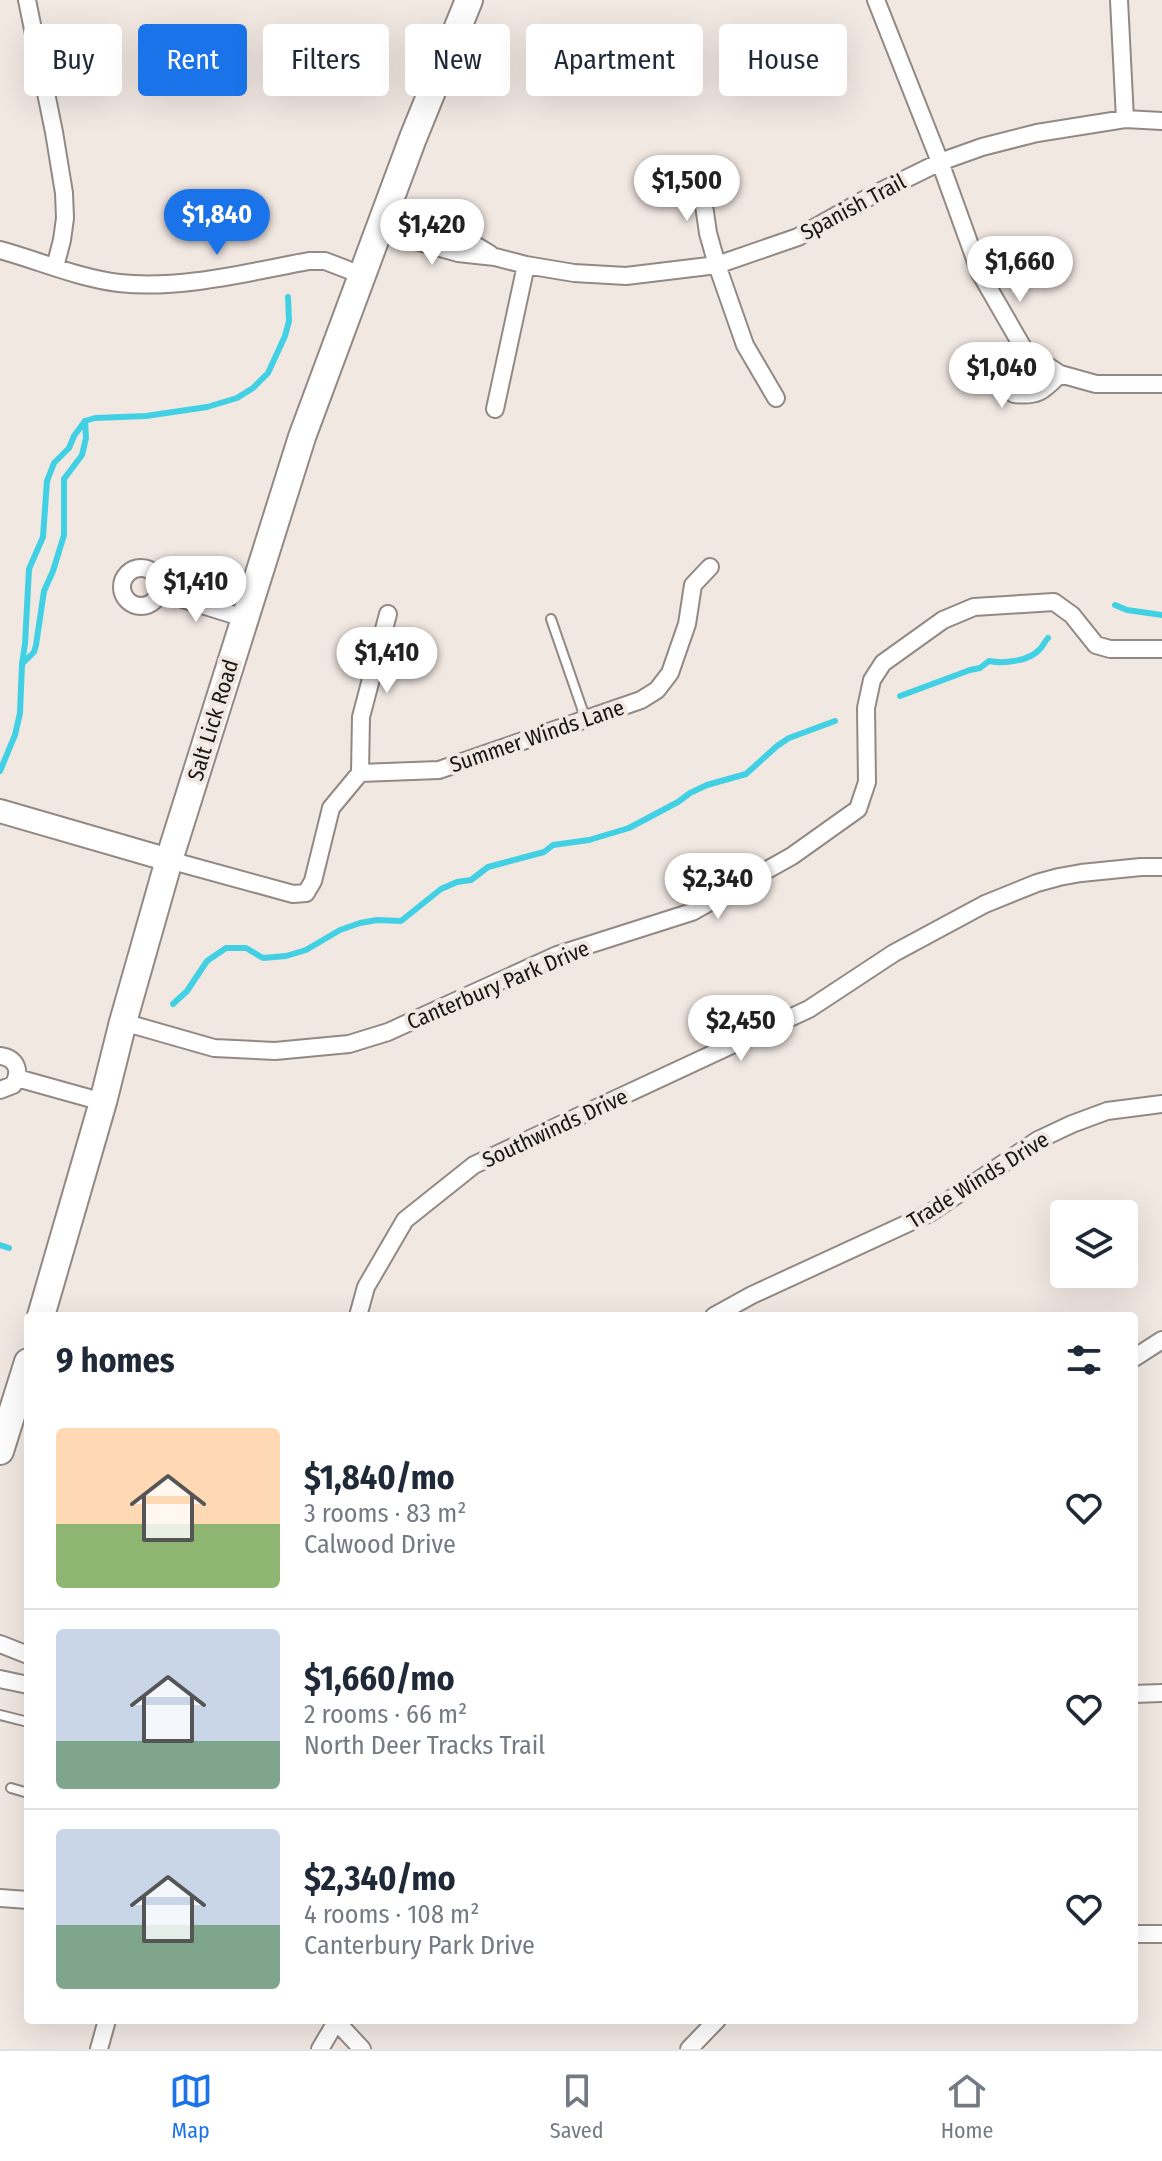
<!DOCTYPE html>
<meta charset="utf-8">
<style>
:root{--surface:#fff;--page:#f6f6f7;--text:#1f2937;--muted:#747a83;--line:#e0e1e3;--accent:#1a73e8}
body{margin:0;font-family:"Fira Sans Condensed",sans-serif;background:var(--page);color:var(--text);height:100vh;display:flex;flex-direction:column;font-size:30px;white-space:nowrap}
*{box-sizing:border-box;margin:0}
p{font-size:26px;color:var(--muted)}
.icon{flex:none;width:44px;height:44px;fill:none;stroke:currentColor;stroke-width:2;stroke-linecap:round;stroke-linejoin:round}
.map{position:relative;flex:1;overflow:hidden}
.drawer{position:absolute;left:24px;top:1312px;width:1114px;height:712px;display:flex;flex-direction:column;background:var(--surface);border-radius:8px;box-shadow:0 8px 32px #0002}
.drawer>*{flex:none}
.guide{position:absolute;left:24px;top:24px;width:1114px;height:72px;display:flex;gap:16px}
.controls{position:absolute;left:1050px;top:1200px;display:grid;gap:16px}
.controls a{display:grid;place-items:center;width:88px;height:88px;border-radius:8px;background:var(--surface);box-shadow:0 8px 32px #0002;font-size:40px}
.price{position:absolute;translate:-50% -68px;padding:0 18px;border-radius:28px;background:#fff;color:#222;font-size:26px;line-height:52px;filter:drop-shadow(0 2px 4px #0008)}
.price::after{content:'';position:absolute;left:50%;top:48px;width:24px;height:18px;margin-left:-12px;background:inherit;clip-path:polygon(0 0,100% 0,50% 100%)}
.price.current{background:var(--accent);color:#fff}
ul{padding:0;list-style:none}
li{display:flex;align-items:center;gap:24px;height:200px;padding:0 32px}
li+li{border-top:2px solid var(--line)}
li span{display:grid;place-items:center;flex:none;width:224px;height:160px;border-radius:8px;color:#555}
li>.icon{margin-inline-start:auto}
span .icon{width:96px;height:96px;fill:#fffc;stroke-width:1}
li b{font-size:34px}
h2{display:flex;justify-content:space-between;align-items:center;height:96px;padding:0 32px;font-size:34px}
.chip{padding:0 28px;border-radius:8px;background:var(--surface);box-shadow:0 8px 32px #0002;font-size:28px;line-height:72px}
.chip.current{background:var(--accent);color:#fff}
.tab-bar{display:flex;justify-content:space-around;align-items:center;height:112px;border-top:2px solid var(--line);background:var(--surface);font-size:22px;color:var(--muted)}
.tab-bar a{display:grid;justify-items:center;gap:4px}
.tab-bar .current{color:var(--accent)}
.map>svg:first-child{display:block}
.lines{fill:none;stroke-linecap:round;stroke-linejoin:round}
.stream{stroke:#42d1e4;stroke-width:6}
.service-casing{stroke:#928984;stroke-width:12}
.minor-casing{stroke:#928984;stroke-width:20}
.tertiary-casing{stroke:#928984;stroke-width:26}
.primary-casing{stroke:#928984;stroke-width:30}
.service{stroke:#fff;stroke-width:8}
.minor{stroke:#fff;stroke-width:16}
.tertiary{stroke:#fff;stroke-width:22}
.primary{stroke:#fff;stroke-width:26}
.labels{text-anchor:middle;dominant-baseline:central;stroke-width:8;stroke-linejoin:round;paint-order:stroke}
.street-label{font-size:22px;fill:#191614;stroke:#f2e8e2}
</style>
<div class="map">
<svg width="1162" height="2049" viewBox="0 0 1162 2049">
<rect width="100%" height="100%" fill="#f2e8e2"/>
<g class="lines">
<path class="stream" d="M1115 605 1127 610 1162 615
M22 664 34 652 36 645 44 591 53 571 64 535V479L82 455 86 438 85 421
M900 696 970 670 980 668 989 661C1004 664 1030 661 1040 649 1043 646 1045 641 1048 638
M0 771 15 735 20 713 22 664 25 644 29 569 43 537 47 481 54 463 69 448 74 436 85 421 95 418 146 416 207 407 237 398 253 388 268 373 285 336 289 321 288 297
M173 1004 187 991 207 961 226 948H246L263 958 286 956 306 950 340 930 360 923 377 920 401 921 441 889 457 882 471 880 488 867 544 852 553 845 589 840 629 828 678 802 690 793 707 785 746 774 777 746 789 738 835 721
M0 1245 9 1248"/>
<g class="service-casing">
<path id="service" d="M551 619 586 720
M0 1715 28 1722
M11 1788 28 1793"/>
</g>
<g class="minor-casing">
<path id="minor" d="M27 0 54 132 64 193 65 218 62 240 55 267
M876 0 940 162 980 273 1025 351 1060 374 1096 384H1162
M1119 0 1125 119
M699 171 708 233 717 265 745 345 776 398
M389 207C425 220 458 234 490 254
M381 229 419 242 458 253 495 257 526 265 574 273 626 276 717 265 798 237 871 196 940 162 982 147 1037 133 1125 119 1162 121
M0 250C40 261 78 278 119 283 180 290 249 272 309 261H325L364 276
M1025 351C1011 367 1002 375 1014 394 1039 397 1044 390 1060 374
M495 409 526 265
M122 587a19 19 0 1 1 38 0a19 19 0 1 1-38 0Z
M160 592 244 618
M360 773 361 717 388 614
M169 860 293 894 306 893 313 881 331 808 360 773 439 770 641 700 657 690 670 673 687 624 693 585 710 567
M123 1022 214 1048 275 1051 349 1044 388 1032 557 955 692 912 792 856 858 809 867 782 866 708 872 680 883 663 943 620 974 607 1054 602 1072 615 1096 645 1110 649H1162
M0 1056C16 1058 22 1071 13 1085L0 1090
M17 1078 103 1102
M358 1316 366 1287 405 1220 474 1165 809 1009 894 953 985 904 1037 883 1059 877 1081 873 1141 867H1162
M714 1316 752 1295 930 1213 1038 1140 1072 1124 1107 1111 1162 1104
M1134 1358 1162 1340
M0 1644 28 1655
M0 1679 28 1685
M1134 1694 1162 1693
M0 1898 28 1900
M1134 1934H1162
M335 2020 362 2049
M99 2049 107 2020
M320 2049 336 2022
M689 2049 717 2020"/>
</g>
<g class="tertiary-casing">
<path id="tertiary" d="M0 811 169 860"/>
</g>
<g class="primary-casing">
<path id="primary" d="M41 1316 103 1102 123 1022 169 860 302 437 413 138 469 0
M0 1451 28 1362"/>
</g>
<use href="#service" class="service"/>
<use href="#minor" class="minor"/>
<use href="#tertiary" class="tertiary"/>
<use href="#primary" class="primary"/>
</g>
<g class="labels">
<g class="street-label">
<text transform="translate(853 207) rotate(-28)">Spanish Trail</text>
<text transform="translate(213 720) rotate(-73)">Salt Lick Road</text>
<text transform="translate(537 736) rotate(-19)">Summer Winds Lane</text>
<text transform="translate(498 985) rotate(-23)">Canterbury Park Drive</text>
<text transform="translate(555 1128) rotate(-25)">Southwinds Drive</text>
<text transform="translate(978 1180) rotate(-32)">Trade Winds Drive</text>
</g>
</g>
</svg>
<div class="controls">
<a><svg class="icon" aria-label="layers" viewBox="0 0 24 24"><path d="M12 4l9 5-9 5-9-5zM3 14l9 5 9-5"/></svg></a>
</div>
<b class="price" style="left:687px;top:223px">$1,500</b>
<b class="price current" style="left:217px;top:257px">$1,840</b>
<b class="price" style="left:432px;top:267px">$1,420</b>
<b class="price" style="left:1020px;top:304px">$1,660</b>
<b class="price" style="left:1002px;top:410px">$1,040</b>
<b class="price" style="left:196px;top:624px">$1,410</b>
<b class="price" style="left:387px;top:695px">$1,410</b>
<b class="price" style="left:718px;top:921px">$2,340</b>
<b class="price" style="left:741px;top:1063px">$2,450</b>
<div class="guide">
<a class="chip">Buy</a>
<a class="chip current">Rent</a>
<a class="chip">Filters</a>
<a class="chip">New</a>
<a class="chip">Apartment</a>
<a class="chip">House</a>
</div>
<section class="drawer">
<h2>9 homes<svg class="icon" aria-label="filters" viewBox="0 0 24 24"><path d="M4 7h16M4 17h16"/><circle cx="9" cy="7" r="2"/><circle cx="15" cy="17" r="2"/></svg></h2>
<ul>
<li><span style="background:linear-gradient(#ffd9b3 60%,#8fb573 0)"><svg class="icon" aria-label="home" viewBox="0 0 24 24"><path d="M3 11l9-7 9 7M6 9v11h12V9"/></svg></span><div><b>$1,840/mo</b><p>3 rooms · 83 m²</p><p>Calwood Drive</p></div><svg class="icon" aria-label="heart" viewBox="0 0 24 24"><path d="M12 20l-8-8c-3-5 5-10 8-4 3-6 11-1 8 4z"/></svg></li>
<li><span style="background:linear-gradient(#c9d6e8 70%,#7fa58c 0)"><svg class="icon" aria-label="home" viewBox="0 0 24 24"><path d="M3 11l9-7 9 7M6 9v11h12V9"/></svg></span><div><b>$1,660/mo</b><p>2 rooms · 66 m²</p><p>North Deer Tracks Trail</p></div><svg class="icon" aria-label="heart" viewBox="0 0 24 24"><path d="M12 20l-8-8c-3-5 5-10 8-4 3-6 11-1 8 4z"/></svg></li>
<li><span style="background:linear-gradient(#c9d6e8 60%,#7fa58c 0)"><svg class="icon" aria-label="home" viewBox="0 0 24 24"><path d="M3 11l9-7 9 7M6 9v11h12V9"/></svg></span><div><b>$2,340/mo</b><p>4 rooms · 108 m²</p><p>Canterbury Park Drive</p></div><svg class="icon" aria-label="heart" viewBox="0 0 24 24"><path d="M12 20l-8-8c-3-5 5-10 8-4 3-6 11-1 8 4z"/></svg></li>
</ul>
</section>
</div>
<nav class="tab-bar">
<a class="current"><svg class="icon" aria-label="map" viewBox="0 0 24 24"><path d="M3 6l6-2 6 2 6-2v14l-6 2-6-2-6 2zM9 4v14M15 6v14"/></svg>Map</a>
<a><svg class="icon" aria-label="saved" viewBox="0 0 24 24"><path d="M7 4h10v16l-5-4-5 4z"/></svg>Saved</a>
<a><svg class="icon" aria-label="home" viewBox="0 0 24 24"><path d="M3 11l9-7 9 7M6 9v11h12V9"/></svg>Home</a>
</nav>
